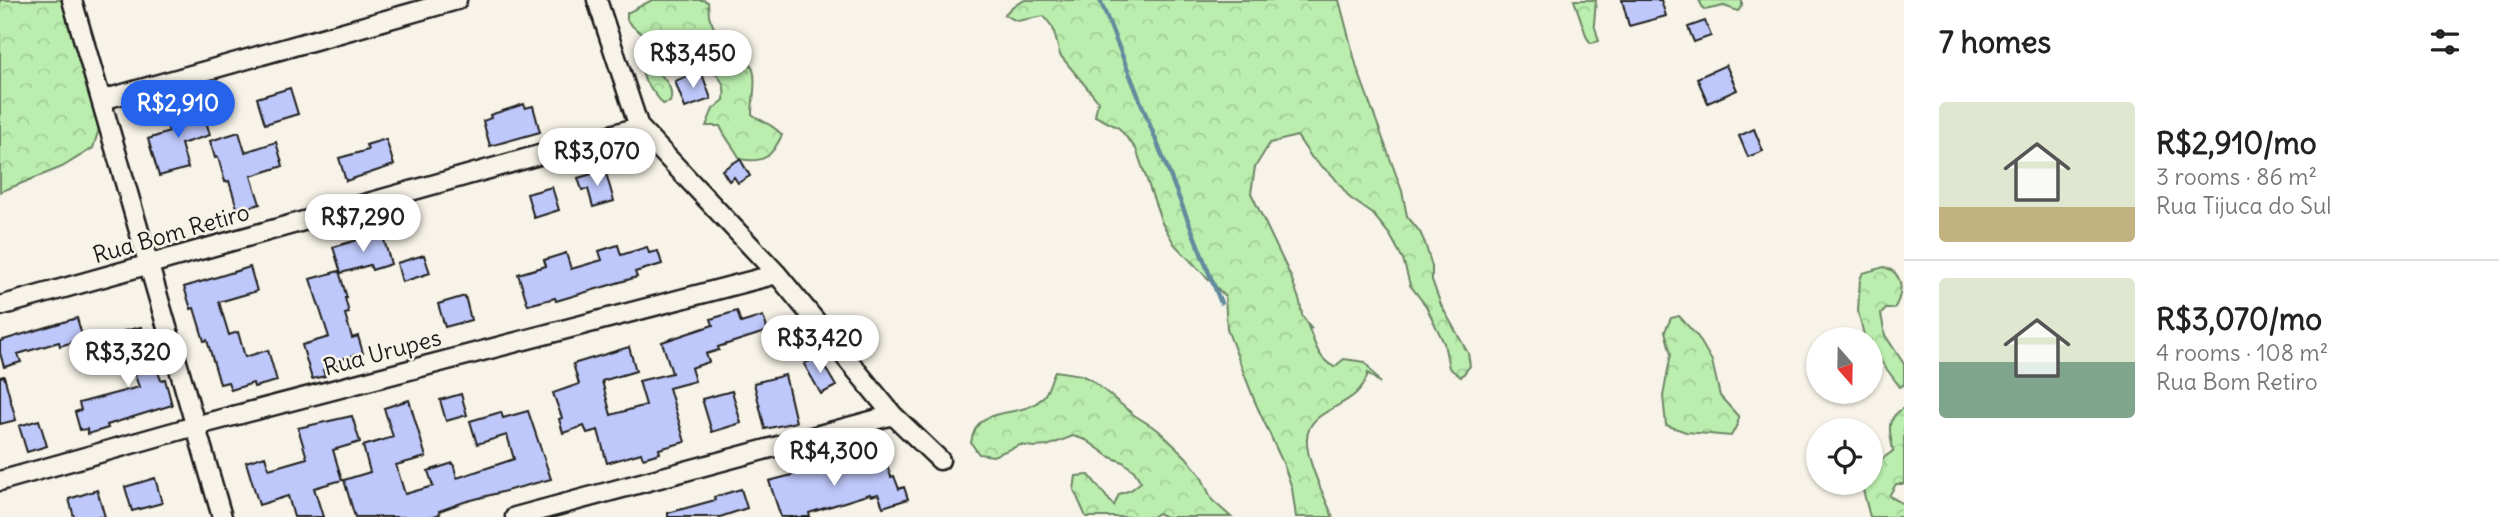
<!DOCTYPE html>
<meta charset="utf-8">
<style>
:root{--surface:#fff;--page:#f6f6f6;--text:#222;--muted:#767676;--line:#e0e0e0;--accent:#2563eb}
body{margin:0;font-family:Delius,sans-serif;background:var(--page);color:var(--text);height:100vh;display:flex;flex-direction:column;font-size:26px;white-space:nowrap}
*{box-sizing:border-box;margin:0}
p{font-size:23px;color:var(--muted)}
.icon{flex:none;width:38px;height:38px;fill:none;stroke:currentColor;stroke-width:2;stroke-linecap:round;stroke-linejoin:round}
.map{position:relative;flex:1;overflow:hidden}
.drawer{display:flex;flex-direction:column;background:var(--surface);width:595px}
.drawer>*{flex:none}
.needle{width:46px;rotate:160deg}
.controls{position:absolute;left:1806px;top:327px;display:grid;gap:14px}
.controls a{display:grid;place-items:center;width:77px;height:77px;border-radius:50%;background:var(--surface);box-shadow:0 2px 5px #0004;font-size:35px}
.price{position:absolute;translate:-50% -60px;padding:0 16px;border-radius:24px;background:#fff;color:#222;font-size:23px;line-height:46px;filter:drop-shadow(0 2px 4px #0008)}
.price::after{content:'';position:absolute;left:50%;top:42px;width:21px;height:16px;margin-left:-10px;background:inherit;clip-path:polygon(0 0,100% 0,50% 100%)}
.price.active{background:var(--accent);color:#fff}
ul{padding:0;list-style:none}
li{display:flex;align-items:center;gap:21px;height:175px;padding:0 35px}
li+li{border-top:2px solid var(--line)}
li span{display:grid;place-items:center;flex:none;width:196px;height:140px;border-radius:7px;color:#555}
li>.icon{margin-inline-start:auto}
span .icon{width:84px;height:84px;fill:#fffc;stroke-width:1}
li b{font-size:30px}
h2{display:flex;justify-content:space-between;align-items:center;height:84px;padding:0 35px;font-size:30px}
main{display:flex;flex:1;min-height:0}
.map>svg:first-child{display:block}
.forest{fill:url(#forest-crowns);stroke:#6c8565;stroke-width:2}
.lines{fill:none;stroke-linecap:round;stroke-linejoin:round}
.stream{stroke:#638b9e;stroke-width:4.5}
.building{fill:#bec8fa;stroke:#1c1c1c;stroke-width:2}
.minor-casing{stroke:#1c1c1c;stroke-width:23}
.minor{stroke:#f7f3e8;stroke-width:18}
.labels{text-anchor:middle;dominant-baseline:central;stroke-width:5;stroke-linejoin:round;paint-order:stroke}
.street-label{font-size:23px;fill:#1c1c1c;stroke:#f7f3e8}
</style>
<main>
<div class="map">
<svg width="1904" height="517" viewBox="0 0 1904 517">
<defs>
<pattern id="forest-crowns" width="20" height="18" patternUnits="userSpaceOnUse" patternTransform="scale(1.75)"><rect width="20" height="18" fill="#bbeeae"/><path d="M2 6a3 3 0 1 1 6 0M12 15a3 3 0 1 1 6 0" fill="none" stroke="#a0cc95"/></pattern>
</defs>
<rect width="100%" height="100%" fill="#f7f3e8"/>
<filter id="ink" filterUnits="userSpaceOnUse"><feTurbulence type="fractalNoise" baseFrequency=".0143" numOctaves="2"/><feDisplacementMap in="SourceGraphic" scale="14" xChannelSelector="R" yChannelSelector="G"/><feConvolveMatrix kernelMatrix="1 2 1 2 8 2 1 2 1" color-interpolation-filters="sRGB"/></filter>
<g filter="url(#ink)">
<path class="forest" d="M0 0H67L85 60 99 129 93 148 62 167 0 192Z
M652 0H703L708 2 709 16 714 28C711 34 707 42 701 46 680 56 639 37 627 20V13Z
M1025 0H1339L1357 68 1402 191 1407 216 1420 232 1425 243 1432 267V280L1441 305 1468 353 1470 366 1461 377 1449 368 1444 343 1426 306 1410 285 1403 259 1390 235 1373 214 1350 198 1333 176 1312 158 1297 136 1270 143 1255 167 1251 193 1291 277 1300 302 1302 315 1312 329 1308 326C1315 343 1317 358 1334 367L1344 359 1365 362 1380 383 1368 373C1359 410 1309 405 1307 438 1305 458 1325 498 1333 517H1296L1292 488 1283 463 1255 402 1227 329 1225 296 1175 245 1162 223 1136 149 1119 128 1095 116 1098 101 1060 55 1053 28 1044 16 1017 21 1004 15 1013 6Z
M1574 0H1596L1594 24 1599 41 1591 43 1587 38Z
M1699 0H1742V6L1738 11 1724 6 1704 10Z
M715 46C731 48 752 57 754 74 756 87 752 102 752 114 763 123 773 124 782 135 772 156 764 164 740 159 734 147 725 138 720 126H706L713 109 724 100C726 81 721 81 711 68 708 63 706 56 704 50Z
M646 62C658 72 676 85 670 102L663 104 645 81 641 67Z
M1884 267C1904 273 1904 292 1894 309H1886L1881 314 1885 335 1904 364V385L1900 387 1871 348V340L1865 339 1858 311 1860 279 1863 273Z
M1679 316 1698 337 1712 361 1720 396 1738 416V423L1731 436 1686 432 1666 425 1663 396 1671 354 1665 331 1671 318Z
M1055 371 1081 375 1093 381 1134 415 1158 430 1186 457 1201 476 1212 500 1231 517H1166L1158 513 1152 517H1086L1074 490 1076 476 1089 475 1114 506 1119 494 1131 490 1141 482 1134 471 1123 462 1110 457 1086 440 1073 436 1047 446 1034 447 1020 445 993 456 979 454 971 443C977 399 1022 423 1044 396 1049 390 1051 378 1055 371Z
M1904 407V484H1896L1889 496 1904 504V517H1870L1863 490 1856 483H1871V453L1882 459 1893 451C1890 430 1884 421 1904 407Z"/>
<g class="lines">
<path class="stream" d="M1100 0 1221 303"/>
</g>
<path class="building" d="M1622 0H1661L1666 16 1629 26Z
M1705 21 1711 36 1694 42 1688 27Z
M1726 65 1737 90 1708 103 1697 78Z
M701 71 711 99 685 108 675 81Z
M290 88 298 114 265 124 257 98Z
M524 104 525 108 533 106 540 132 490 146 483 121 491 118 490 115Z
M202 107 210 135 181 144 188 168 159 176 148 139 169 132 165 118Z
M1754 129 1763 151 1748 157 1739 136Z
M239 132 245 152 276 142 283 166 251 176 260 204 238 211 229 181 225 182 218 157 215 158 210 141Z
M386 139 394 165 346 181 339 158 368 150 366 145Z
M740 159 750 176 738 183 734 177 729 181 722 170Z
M605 170 614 201 593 207 588 189 582 190 578 178Z
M552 187 559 210 534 218 527 194Z
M382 233 391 264 372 270 370 265 341 273 333 247Z
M618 245 621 255 647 247 649 253 658 251 662 264 635 272 637 277 556 301 555 298 528 305 518 274 546 266 544 260 566 253 571 269 602 260 599 251Z
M424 255 430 273 402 282 397 263Z
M250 267 257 291 219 302 229 335 238 332 245 357 268 350 277 381 254 387 253 383 231 390 228 382 220 384 207 340 204 341 194 308 191 309 184 287Z
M339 271 347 298H345L349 313 345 314 352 338 358 336 363 353 335 361 337 366 323 370 325 376 312 379 302 345 329 337 310 279Z
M465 296 471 320 445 327 438 304Z
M737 311 741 323 763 316 768 331 718 347 719 350 706 354 709 362 691 368 695 381 669 388 685 442 659 449 660 453 643 458 641 453 607 463 598 430 587 433 584 426 563 433 559 419 562 418 553 393 579 384 573 364 629 347 636 371 602 381 611 415 646 405 639 381 672 373 662 342 713 325 711 319Z
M77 318 83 339 60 346 59 342 18 354 21 362 4 367 0 353V341Z
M141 327 161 380 165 379 172 405 107 425 108 428 88 434 87 429 80 430 75 412 81 410 79 403 139 387 130 362 125 364 118 341 126 338 124 331Z
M818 356 836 386 821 394 804 364Z
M785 375 796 422 765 429 754 383Z
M4 376 16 420 0 424V377Z
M732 391 741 423 712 432 702 399Z
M461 394 467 415 446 421 440 400Z
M409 400 426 457 396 465 405 494 433 486 428 471 453 463 457 478 514 459 507 435 477 444 470 421 501 412 503 418 528 411 551 479 464 502 439 511 440 514 431 517H355L344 480 370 472 363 446 393 437 384 408Z
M352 416 360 442 333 450 342 480 314 488 323 517H294L288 496 259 505 246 462 265 456 269 469 307 458 298 428Z
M39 420 47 446 27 452 19 426Z
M853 459 857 472 886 462 891 477 894 476 899 489 904 487 908 499 883 507 878 494 871 496 870 494 809 513 810 517H781L769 481Z
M155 478 162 503 132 511 125 487Z
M741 489 747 508 720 517H668V513L715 500 714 497Z
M97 490 105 517H74L69 499Z"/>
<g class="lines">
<g class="minor-casing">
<path id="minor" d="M72 0 222 517
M597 0 639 127 777 274 893 415 940 460
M102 100 457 0
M0 306 639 127
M0 481 195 426 777 274
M515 517 893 415"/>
</g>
<use href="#minor" class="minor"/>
</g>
</g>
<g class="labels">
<g class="street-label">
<text transform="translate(171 233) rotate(-16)">Rua Bom Retiro</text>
<text transform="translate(382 352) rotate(-15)">Rua Urupes</text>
</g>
</g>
</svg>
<div class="controls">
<a><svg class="needle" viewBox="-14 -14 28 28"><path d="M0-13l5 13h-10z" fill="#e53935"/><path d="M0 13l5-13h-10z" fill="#767676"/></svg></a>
<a><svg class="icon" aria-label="locate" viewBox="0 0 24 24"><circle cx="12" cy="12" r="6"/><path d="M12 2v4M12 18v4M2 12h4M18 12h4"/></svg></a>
</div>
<b class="price" style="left:693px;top:90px">R$3,450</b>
<b class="price active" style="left:178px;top:140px">R$2,910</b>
<b class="price" style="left:597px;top:188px">R$3,070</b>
<b class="price" style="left:363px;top:254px">R$7,290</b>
<b class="price" style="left:820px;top:375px">R$3,420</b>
<b class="price" style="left:128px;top:389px">R$3,320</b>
<b class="price" style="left:834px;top:488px">R$4,300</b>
</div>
<section class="drawer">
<h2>7 homes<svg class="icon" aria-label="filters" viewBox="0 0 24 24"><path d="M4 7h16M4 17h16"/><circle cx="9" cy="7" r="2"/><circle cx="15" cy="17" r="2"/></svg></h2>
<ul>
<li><span style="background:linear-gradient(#dfe7d0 75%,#c2b280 0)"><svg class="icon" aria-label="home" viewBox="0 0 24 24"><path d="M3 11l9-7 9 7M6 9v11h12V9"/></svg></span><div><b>R$2,910/mo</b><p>3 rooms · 86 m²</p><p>Rua Tijuca do Sul</p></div></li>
<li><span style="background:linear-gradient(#dfe7d0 60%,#7fa58c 0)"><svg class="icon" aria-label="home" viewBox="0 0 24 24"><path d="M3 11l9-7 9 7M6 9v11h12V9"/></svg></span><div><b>R$3,070/mo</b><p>4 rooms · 108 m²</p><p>Rua Bom Retiro</p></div></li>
</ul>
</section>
</main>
